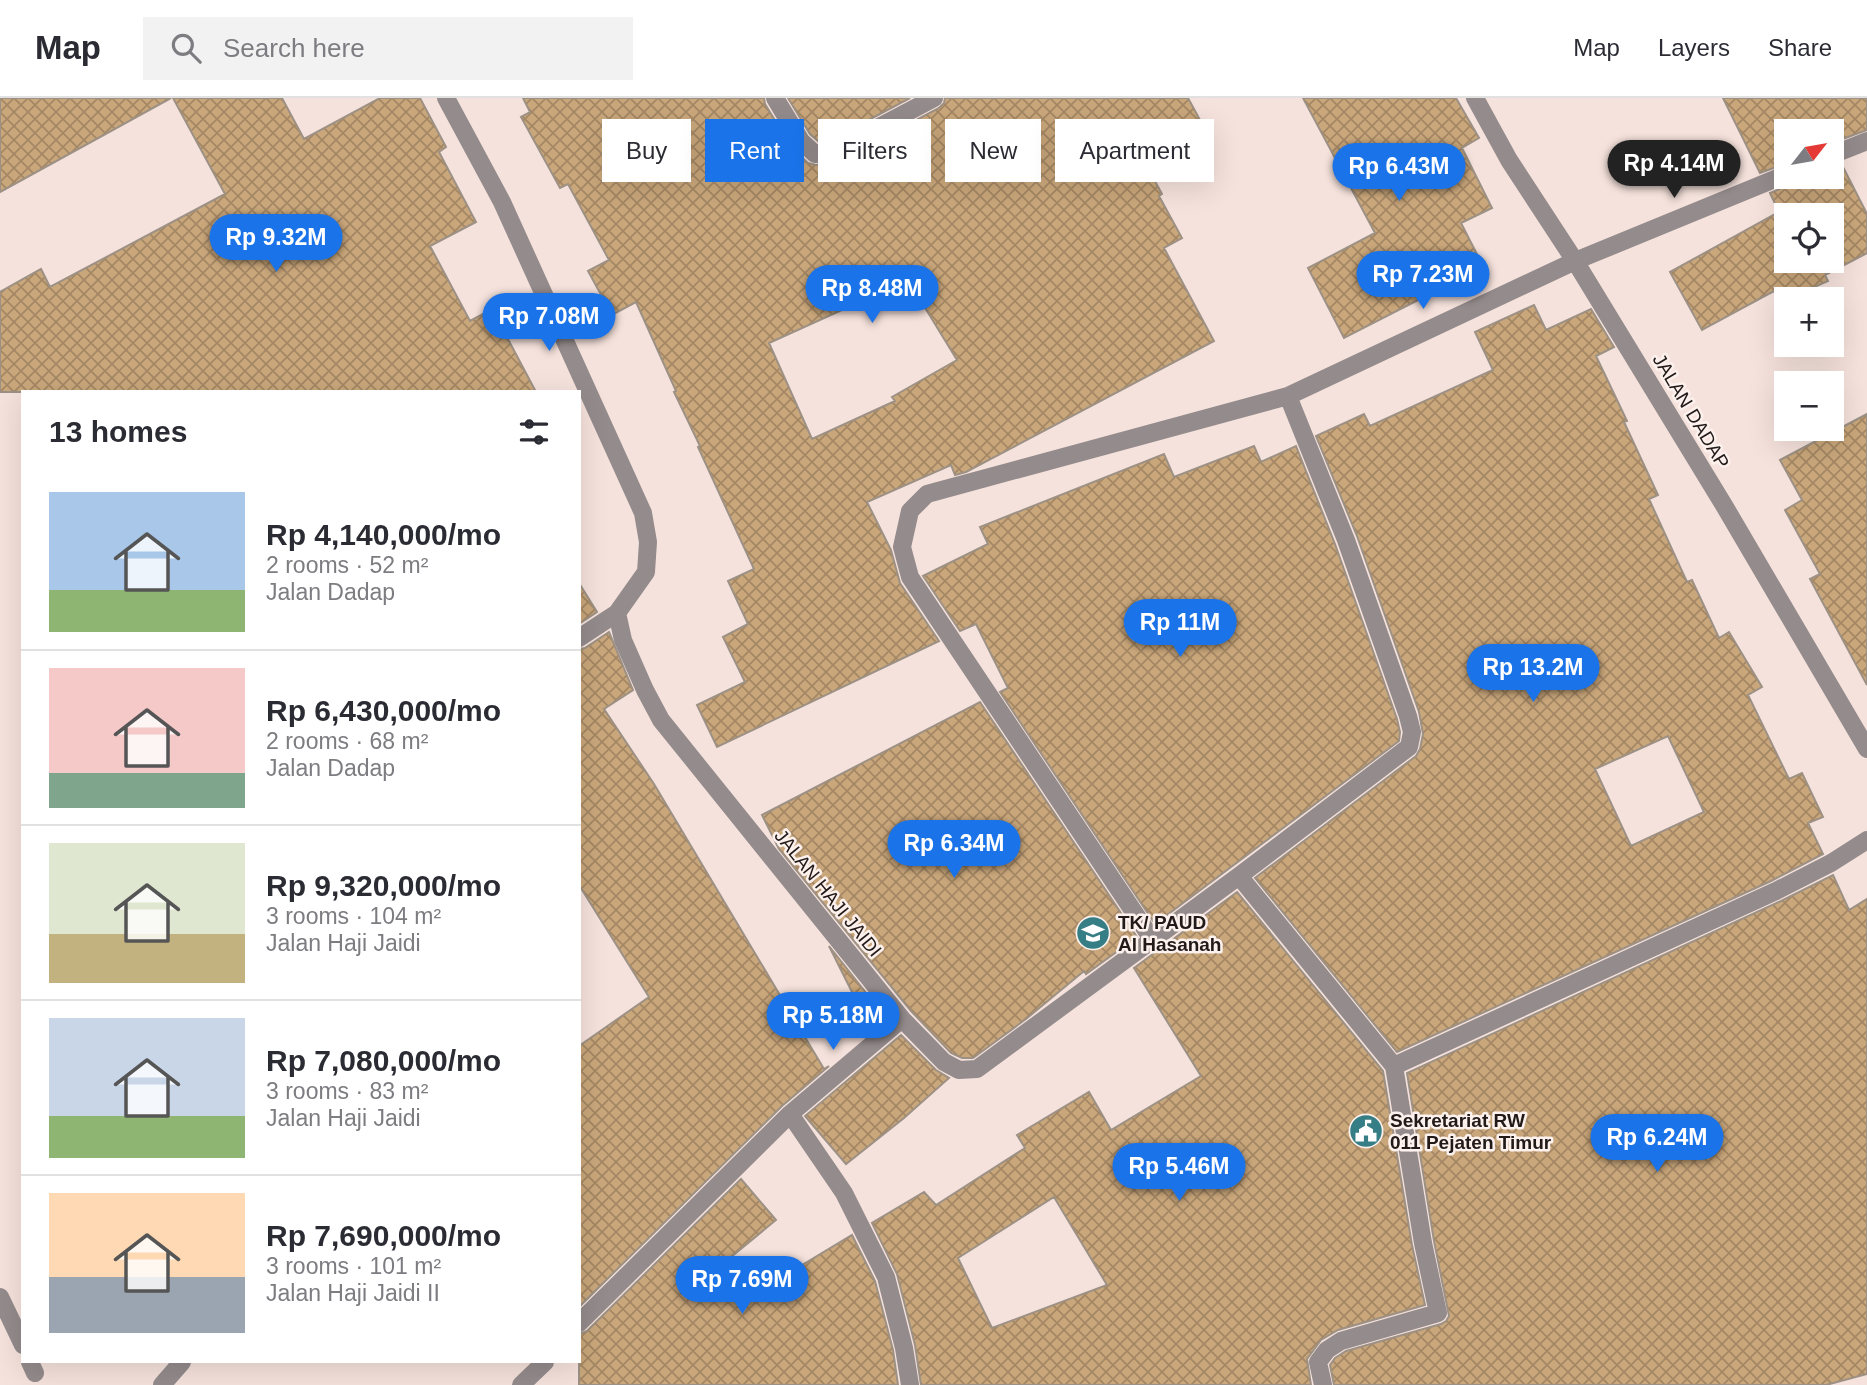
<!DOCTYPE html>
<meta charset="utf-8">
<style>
:root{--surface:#fff;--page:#f2f2f3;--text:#2b2b33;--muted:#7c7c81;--line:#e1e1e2;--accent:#1a73e8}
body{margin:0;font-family:Arial,sans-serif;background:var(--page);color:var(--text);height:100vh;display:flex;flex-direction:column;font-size:26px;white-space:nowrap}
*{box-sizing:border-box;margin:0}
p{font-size:23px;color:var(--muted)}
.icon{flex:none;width:38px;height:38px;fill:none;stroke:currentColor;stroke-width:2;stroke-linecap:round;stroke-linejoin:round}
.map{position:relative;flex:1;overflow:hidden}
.panel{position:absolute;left:21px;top:292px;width:560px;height:973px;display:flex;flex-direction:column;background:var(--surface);border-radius:0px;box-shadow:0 7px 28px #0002}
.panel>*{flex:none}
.guide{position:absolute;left:602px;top:21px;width:665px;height:63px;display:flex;gap:14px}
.needle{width:46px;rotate:59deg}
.controls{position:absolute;left:1774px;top:21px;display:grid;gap:14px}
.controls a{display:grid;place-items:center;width:70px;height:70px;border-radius:0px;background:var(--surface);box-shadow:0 7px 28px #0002;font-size:35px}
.price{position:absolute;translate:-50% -60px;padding:0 16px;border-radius:24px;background:var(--accent);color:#fff;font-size:23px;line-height:46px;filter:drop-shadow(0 2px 4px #0008)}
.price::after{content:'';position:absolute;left:50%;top:42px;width:21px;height:16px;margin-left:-10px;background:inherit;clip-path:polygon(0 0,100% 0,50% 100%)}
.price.selected{background:#222;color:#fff}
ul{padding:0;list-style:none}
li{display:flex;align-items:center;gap:21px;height:175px;padding:0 28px}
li+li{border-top:2px solid var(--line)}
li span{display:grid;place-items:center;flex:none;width:196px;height:140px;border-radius:0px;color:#555}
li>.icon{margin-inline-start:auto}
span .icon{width:84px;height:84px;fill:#fffc;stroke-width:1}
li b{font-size:30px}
h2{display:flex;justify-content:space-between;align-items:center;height:84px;padding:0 28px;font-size:30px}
.pill{padding:0 24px;border-radius:0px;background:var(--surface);box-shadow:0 7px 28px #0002;font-size:24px;line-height:63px}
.pill.selected{background:var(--accent);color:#fff}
header{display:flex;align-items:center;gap:42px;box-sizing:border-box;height:98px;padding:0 35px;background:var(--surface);border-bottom:2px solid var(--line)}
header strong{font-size:33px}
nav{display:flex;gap:38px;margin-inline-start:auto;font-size:24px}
.search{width:490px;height:63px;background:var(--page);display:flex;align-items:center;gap:18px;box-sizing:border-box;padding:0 24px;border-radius:0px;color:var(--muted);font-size:26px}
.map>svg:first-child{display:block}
.building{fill:url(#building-cross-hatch);stroke:#9c9184;stroke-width:2;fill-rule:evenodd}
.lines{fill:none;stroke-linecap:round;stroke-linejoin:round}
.street{stroke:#948b8c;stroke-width:18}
.labels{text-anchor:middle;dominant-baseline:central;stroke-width:5;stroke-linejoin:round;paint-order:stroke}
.street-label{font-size:19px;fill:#211a18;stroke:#fdf1ed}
.poi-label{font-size:19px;font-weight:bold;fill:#211a18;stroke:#fdf1ed;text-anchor:start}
</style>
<header>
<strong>Map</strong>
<div class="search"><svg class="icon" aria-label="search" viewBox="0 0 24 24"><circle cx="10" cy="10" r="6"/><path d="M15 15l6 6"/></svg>Search here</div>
<nav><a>Map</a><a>Layers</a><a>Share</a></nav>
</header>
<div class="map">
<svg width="1867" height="1287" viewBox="0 0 1867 1287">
<defs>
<pattern id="building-cross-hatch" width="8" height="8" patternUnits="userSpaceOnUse" patternTransform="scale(1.75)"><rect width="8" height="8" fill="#caa77b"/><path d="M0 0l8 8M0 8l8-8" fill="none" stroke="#a48764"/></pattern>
</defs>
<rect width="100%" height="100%" fill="#f6e2dc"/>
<path class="building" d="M0 0H171L0 94Z
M173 0H282L304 41 380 0H420L446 49 439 54 476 124 430 148 470 223 492 211 536 294H0V194L41 171 50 189 225 96Z
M523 0H764L765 6 791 49 808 65 816 67 837 64 939 10 944 5 945 0H1188L1211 42 1150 74 1162 96 1159 98 1182 140 1164 150 1214 243 966 374 955 377 951 367 867 404 891 452 900 485 939 543 717 649 697 607 745 584 723 539 748 526 728 483 754 471 698 349 700 348 674 294 676 293 636 204 612 217 588 173 609 162 568 86 560 90 521 19 530 14ZM908 182 957 262 892 299 895 303 812 341 769 245Z
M788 0H910L829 43 819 44 810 36Z
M1303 0H1456L1479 40 1462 50 1492 110 1461 125 1482 166 1420 201 1344 240 1308 170 1375 135Z
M1723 0H1867V32L1832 45V33H1787V65L1760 75Z
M1841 65 1867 116V155L1825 177 1828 183 1787 201 1780 206 1774 193 1702 232 1670 174 1779 114 1770 95 1792 86 1798 79H1832V68ZM1787 117H1832V163H1787Z
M1534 207 1546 232 1591 211 1614 249 1596 258 1627 323 1624 324 1658 397 1649 401 1687 484 1692 482 1719 540 1729 534 1762 589 1748 597 1789 681 1802 675 1823 719 1808 725 1823 756 1771 783 1397 954 1255 780 1416 658 1420 651 1423 636 1419 614 1357 438 1316 338 1364 316 1370 328 1493 272 1475 234ZM1668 638 1704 714 1631 748 1595 671Z
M1867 316V587L1810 481 1820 476 1785 412 1802 402 1780 362Z
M1254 348 1261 364 1296 348 1335 446 1397 621 1400 634 1399 643 1155 826 1000 594 1008 590 976 526 960 533 923 478 988 446 980 429 1164 356 1174 379Z
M579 485 597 514 579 526Z
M609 534 633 592 604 611 654 686 824 971 829 968 782 1008 579 1209V948L649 899 579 787V551L585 550Z
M980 604 1137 839 1086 876 1084 873 1026 921 973 960H962L951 955 911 913 779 751 762 717Z
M1833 777 1849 812 1867 801V1276L1826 1287H1334L1330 1267 1335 1260 1346 1253 1441 1226 1446 1223 1449 1218 1434 1143 1407 975 1781 803Z
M1237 794 1383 973 1412 1147 1425 1207 1338 1232 1321 1242 1307 1261 1311 1287H921L915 1247 897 1176 872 1125 924 1094 936 1107 1025 1050 1017 1037 1089 994 1111 1032 1201 978 1134 870ZM1054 1099 1107 1187 992 1230 958 1160Z
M829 848 886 920 871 932Z
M901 937 936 972 949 980 904 1020 846 1066 805 1018Z
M741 1081 776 1122 725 1164 749 1199 852 1137 875 1183 893 1252 898 1287H579V1236L587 1233Z"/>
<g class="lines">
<path class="street" d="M446 0 502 104 643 415 648 444 646 474 617 515 579 540
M775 0 801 43 815 56 832 54 934 0
M1475 0 1509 62 1575 163 1725 409 1867 651
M1832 57 1867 43
M617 515 623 542 645 592 661 622 902 921 944 964 959 972 977 971 1239 778 1409 649 1412 634 1408 618 1346 442 1288 298
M1239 778 1394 968 1776 793 1831 765 1867 742
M1152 841 910 479 902 449 910 413 927 396 1288 298 1575 163 1787 76
M790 1016 844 1095 886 1179 904 1250 910 1287
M0 1199 23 1247
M579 1225 790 1016 902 921
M30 1264 35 1275
M162 1287 182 1264
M521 1287 545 1264
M1323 1287 1318 1264 1327 1252 1341 1243 1438 1215 1423 1145 1394 968"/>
</g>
<defs>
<g id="school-disc" transform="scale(1.75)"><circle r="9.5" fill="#367e85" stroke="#fdf1ed"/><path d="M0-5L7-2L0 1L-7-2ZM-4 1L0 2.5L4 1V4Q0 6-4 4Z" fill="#fff"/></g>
<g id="civic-disc" transform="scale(1.75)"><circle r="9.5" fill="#367e85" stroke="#fdf1ed"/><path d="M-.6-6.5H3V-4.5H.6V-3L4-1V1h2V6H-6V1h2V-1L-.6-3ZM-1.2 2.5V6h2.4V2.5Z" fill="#fff"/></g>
</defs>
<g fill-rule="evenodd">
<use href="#school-disc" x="1093" y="835"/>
<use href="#civic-disc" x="1366" y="1033"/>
</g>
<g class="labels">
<g class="street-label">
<text transform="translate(1691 313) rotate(59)">JALAN DADAP</text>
<text transform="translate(828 795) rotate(51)">JALAN HAJI JAIDI</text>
</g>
<g class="poi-label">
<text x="1118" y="824">TK/ PAUD<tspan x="1118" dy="22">Al Hasanah</tspan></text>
<text x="1390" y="1022">Sekretariat RW<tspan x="1390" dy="22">011 Pejaten Timur</tspan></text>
</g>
</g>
</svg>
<div class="controls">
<a><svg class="needle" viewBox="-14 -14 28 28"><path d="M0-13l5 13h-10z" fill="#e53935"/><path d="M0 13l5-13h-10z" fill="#7c7c81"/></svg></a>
<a><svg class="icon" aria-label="locate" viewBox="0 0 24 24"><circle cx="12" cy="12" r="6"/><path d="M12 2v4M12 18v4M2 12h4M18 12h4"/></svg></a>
<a>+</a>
<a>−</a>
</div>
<b class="price selected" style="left:1674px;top:102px">Rp 4.14M</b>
<b class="price" style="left:1399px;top:105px">Rp 6.43M</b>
<b class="price" style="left:276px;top:176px">Rp 9.32M</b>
<b class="price" style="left:1423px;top:213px">Rp 7.23M</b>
<b class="price" style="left:872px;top:227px">Rp 8.48M</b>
<b class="price" style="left:549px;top:255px">Rp 7.08M</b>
<b class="price" style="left:1180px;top:561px">Rp 11M</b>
<b class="price" style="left:1533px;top:606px">Rp 13.2M</b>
<b class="price" style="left:954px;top:782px">Rp 6.34M</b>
<b class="price" style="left:833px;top:954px">Rp 5.18M</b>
<b class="price" style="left:1657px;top:1076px">Rp 6.24M</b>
<b class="price" style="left:1179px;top:1105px">Rp 5.46M</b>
<b class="price" style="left:742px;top:1218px">Rp 7.69M</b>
<div class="guide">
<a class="pill">Buy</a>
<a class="pill selected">Rent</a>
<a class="pill">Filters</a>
<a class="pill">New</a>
<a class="pill">Apartment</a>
</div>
<section class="panel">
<h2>13 homes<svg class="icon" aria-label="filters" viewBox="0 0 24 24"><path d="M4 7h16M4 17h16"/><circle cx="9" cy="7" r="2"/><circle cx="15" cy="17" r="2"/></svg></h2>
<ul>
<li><span style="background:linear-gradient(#a9c7e8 70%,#8fb573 0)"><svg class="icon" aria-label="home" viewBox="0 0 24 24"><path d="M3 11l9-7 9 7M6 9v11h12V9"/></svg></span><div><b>Rp 4,140,000/mo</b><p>2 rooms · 52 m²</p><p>Jalan Dadap</p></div></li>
<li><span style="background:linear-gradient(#f6c9c9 75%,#7fa58c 0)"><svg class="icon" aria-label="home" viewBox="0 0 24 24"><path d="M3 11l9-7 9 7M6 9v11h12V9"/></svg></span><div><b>Rp 6,430,000/mo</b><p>2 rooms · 68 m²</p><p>Jalan Dadap</p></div></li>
<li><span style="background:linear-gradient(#dfe7d0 65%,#c2b280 0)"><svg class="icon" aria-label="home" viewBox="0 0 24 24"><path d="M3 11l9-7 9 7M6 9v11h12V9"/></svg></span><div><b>Rp 9,320,000/mo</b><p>3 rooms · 104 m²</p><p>Jalan Haji Jaidi</p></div></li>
<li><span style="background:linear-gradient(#c9d6e8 70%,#8fb573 0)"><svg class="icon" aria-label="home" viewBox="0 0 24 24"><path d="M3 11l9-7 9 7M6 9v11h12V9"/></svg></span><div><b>Rp 7,080,000/mo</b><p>3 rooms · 83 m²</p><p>Jalan Haji Jaidi</p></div></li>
<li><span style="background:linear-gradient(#ffd9b3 60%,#9aa5b1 0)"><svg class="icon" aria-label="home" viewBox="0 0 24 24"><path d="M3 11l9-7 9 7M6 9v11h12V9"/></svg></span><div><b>Rp 7,690,000/mo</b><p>3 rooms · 101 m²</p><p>Jalan Haji Jaidi II</p></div></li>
</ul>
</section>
</div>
